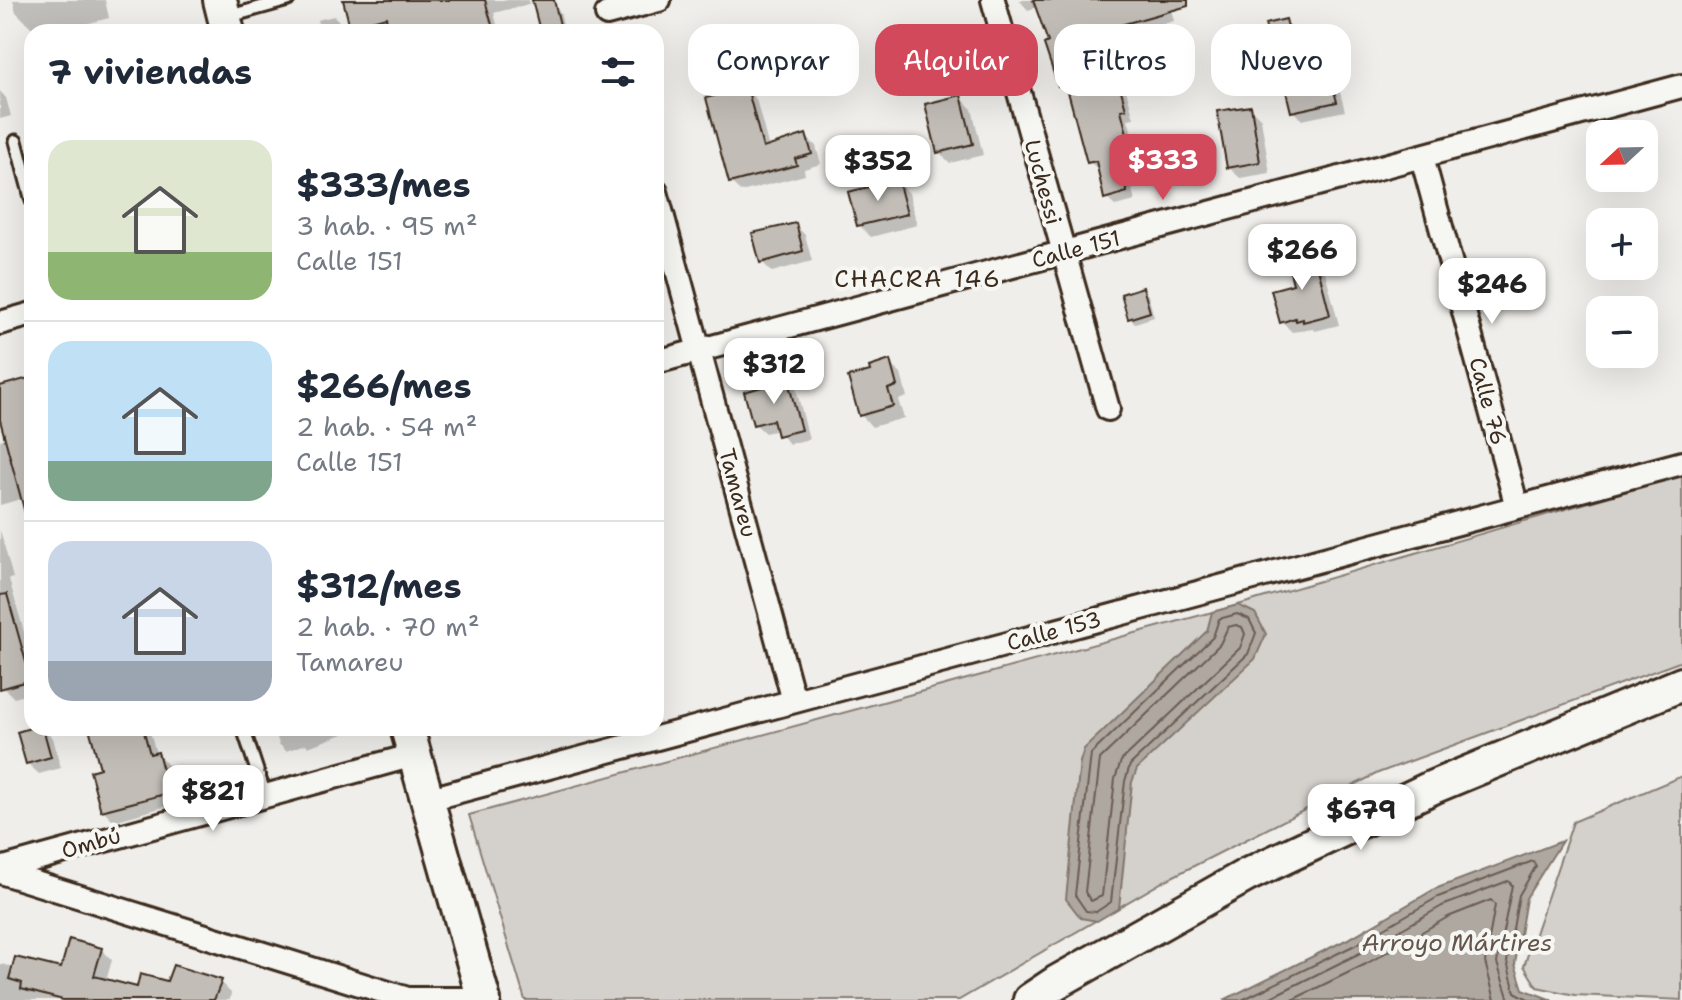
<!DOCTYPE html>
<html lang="es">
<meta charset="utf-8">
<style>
:root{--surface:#fff;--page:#f2f2f3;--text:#1f2937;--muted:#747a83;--line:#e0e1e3;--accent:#d1495b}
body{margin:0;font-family:"Shantell Sans",sans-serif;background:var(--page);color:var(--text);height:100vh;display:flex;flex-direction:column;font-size:30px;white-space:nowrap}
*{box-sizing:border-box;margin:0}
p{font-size:26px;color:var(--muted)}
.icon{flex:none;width:44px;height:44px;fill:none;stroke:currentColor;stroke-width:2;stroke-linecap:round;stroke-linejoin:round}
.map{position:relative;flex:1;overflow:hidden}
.panel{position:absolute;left:24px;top:24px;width:640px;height:712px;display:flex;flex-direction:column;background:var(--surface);border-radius:24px;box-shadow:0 8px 32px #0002}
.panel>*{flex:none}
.hud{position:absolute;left:688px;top:24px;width:760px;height:72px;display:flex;gap:16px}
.needle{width:52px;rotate:248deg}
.controls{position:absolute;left:1586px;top:120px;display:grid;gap:16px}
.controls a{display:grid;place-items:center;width:72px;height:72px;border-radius:16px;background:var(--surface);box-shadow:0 8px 32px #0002;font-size:40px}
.price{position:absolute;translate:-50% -68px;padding:0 18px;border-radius:16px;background:#fff;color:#222;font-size:26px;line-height:52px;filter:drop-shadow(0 2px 4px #0008)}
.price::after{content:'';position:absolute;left:50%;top:48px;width:24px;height:18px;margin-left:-12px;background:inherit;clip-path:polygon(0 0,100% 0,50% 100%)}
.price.on{background:var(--accent);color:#fff}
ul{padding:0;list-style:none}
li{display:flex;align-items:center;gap:24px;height:200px;padding:0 24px}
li+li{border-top:2px solid var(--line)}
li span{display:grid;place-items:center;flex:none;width:224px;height:160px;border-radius:24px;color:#555}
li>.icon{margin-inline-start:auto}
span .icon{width:96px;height:96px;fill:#fffc;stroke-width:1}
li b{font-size:34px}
h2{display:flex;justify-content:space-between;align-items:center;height:96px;padding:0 24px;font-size:34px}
.pill{padding:0 28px;border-radius:24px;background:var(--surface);box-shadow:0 8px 32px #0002;font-size:28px;line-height:72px}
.pill.on{background:var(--accent);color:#fff}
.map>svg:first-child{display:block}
.green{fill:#d4d1cc;stroke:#887e75;stroke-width:2}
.water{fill:#afa8a1;stroke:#81766d;stroke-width:2}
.shadow{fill:#0003}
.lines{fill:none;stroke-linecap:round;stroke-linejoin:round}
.shore{stroke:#695c52;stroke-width:2}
.building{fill:#c2bdb7;stroke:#3b2a1e;stroke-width:2}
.lane-casing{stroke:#3b2a1e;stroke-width:17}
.street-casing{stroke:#3b2a1e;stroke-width:28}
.secondary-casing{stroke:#3b2a1e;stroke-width:38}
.lane{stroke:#f6f6f2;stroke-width:11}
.street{stroke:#f6f6f2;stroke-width:22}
.secondary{stroke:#f6f6f2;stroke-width:32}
.labels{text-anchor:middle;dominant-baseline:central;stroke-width:8;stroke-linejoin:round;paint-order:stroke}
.street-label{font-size:22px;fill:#3b2a1e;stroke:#f6f6f2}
.neighbourhood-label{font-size:24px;letter-spacing:2px;fill:#3b2a1e;stroke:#f6f6f2}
.water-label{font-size:24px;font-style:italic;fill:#64564c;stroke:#f6f6f2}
</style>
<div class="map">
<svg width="1682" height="1000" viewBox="0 0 1682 1000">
<rect width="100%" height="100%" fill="#efeeea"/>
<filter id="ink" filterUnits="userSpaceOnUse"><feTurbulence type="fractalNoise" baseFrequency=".0125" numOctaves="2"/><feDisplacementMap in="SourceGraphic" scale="16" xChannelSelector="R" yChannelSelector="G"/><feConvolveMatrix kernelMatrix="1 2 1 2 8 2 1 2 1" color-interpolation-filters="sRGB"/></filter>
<g filter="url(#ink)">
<path class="green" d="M1682 475V661L1378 773 1166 880 959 1000H525L469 815 1238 605Z
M1682 776V1000L1575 995 1537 987 1524 966 1573 822Z"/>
<path class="water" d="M1238 605 1255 613 1266 634 1255 659 1137 769 1132 782 1119 908 1097 921 1081 918 1066 899 1080 762 1084 749 1207 631 1212 612Z
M1562 841 1526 898 1515 964 1523 989 1552 1000H1224L1352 937 1435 889Z"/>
<path class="shadow" d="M13 0H105L109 18 55 32H36L16 12Z
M345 0H528L529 4 494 13 499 32H392L391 27 372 32H358L352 26Z
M1019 0H1167L1169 2 1174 21 1118 37 1124 60 1118 62 1134 118 1128 119 1146 186 1132 189 1135 201 1115 206 1106 198 1100 170 1089 162 1069 94 1060 85 1051 44 1037 7 1028 10Z
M555 7 560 12 564 30 543 32 541 30Z
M334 16 339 21 342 32H320L317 20Z
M1285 21 1290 26 1295 43 1319 37 1328 47 1345 111 1302 120 1293 111 1278 49 1272 43Z
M746 89 756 99 769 148 805 136 816 146 821 164 804 169 805 175 741 192 731 182Z
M0 91 6 98 11 116 0 119Z
M961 98 972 109 983 155 950 163 939 152Z
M1250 108 1261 119 1270 173 1240 178 1228 167Z
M898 182 909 193 917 225 871 237 859 225Z
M795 225 805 235 812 261 772 272 762 262Z
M1313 254 1323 264 1339 325 1315 331 1313 329 1292 332 1282 322 1296 285Z
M1142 290 1148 295 1154 317 1135 323 1130 318Z
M889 363 901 374 907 397 898 400 904 418 872 427 861 415 873 372Z
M32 379V501L31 496 0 505V440L7 438 0 412V388Z
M786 379 796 388 809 439 789 444 778 430 765 433 755 424Z
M0 530 13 578 9 579 32 660V693L14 698 3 687 0 676Z
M38 728H43L53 738 61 768 39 774 27 763Z
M91 728H149L156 753 168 765 178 803 114 821 103 810 102 769Z
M274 728H340L343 734 308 747 306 744 286 751 279 744Z
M101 949 112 960 106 981 138 990 169 983 220 982 231 993 230 1000H0V964L15 967 63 971Z"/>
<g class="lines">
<path class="shore" d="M1237 614 1249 619 1256 633 1248 654 1130 765 1125 781 1111 902 1096 912 1086 911 1075 895 1091 754 1213 637 1219 619Z
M1236 625 1242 627 1245 634 1240 648 1121 761 1115 779 1102 896 1091 901 1085 892 1100 759 1220 644 1228 627Z
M1242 1000 1355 945 1438 897 1533 861 1536 866 1519 895 1507 962 1515 992 1530 1000
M1265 1000 1360 953 1442 906 1508 881 1512 885 1497 963 1509 1000
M1292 1000 1366 964 1448 917 1491 900 1495 905 1485 962 1495 1000"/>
</g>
<path class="building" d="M343 0H485L494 32H390L386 17 350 27Z
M532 0H554L560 25 540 31Z
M1033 0H1188V6L1110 28 1117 51 1111 53 1126 109 1121 110 1138 177 1125 181 1127 192 1104 199 1096 161 1087 163 1066 84 1058 86 1044 44 1048 42Z
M1286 19 1291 39 1270 44 1265 24Z
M1319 35 1337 102 1291 112 1275 46Z
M747 87 763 148 806 134 812 154 795 159 797 165 729 183 706 98Z
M961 95 973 144 937 153 925 104Z
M1251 106 1260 162 1227 168 1217 111Z
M898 180 907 214 857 226 848 192Z
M796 223 803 251 760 263 752 233Z
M1314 252 1330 315 1303 322V319L1296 321 1295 318 1280 323 1271 290 1293 284 1287 259Z
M1143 287 1150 312 1128 319 1121 294Z
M890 360 897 386 888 389 893 406 859 416 848 377 870 371 869 367Z
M32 377V512L25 513 0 420V386Z
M787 377 801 430 777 436 773 420 753 425 744 392 765 386 764 382Z
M7 594 31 680 0 689V595Z
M30 728H43L51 757 26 764 17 732Z
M89 728H143L150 754 158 752 169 793 101 811 90 771 100 768Z
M69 939 102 948 94 976 137 987 140 974 167 981 173 965 222 980 214 1000H63L21 989 22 983 9 979 15 957 61 968Z"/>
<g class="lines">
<g class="lane-casing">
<path id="lane" d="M227 17 288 0
M16 141 32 201
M243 728 265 795"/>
</g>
<g class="street-casing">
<path id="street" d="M993 0 1108 409
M607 14 659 0
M1422 157 1517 507
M656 192 794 701
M0 323 32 314
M656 362 1682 86
M426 800 1682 463
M0 869 414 755
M0 872 408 999H483"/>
</g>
<g class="secondary-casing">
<path id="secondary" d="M220 0 228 32
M407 728 484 1000
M1030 1000 1057 982 1247 875 1433 787 1682 684"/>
</g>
<use href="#lane" class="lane"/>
<use href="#street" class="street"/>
<use href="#secondary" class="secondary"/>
</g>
</g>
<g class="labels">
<g class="street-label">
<text transform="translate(1043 182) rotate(75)">Luchessi</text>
<text transform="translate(1076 249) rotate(-15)">Calle 151</text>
<text transform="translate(1488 401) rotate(75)">Calle 76</text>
<text transform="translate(738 493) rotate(75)">Tamareu</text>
<text transform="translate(1054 631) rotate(-15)">Calle 153</text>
<text transform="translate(91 843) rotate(-16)">Ombú</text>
</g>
<g class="neighbourhood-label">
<text x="918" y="279">CHACRA 146</text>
</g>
<g class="water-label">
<text x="1457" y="943">Arroyo Mártires</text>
</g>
</g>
</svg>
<div class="controls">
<a><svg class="needle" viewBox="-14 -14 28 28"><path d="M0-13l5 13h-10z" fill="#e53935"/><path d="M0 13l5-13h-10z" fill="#747a83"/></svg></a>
<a>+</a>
<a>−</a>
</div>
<b class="price on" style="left:1163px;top:202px">$333</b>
<b class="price" style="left:878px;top:203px">$352</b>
<b class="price" style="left:1302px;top:292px">$266</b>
<b class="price" style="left:1492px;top:326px">$246</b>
<b class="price" style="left:774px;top:406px">$312</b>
<b class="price" style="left:213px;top:833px">$821</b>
<b class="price" style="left:1361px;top:852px">$679</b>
<div class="hud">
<a class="pill">Comprar</a>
<a class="pill on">Alquilar</a>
<a class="pill">Filtros</a>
<a class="pill">Nuevo</a>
</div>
<section class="panel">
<h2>7 viviendas<svg class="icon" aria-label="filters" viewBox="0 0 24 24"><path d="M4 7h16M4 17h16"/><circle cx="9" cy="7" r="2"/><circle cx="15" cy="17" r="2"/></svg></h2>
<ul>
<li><span style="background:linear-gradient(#dfe7d0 70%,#8fb573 0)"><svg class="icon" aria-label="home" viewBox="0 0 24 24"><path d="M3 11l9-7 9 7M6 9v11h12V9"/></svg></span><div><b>$333/mes</b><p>3 hab. · 95 m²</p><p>Calle 151</p></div></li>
<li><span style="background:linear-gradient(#bfe0f5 75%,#7fa58c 0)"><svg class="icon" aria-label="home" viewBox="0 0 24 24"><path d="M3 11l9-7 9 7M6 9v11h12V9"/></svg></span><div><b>$266/mes</b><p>2 hab. · 54 m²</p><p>Calle 151</p></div></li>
<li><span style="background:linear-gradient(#c9d6e8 75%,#9aa5b1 0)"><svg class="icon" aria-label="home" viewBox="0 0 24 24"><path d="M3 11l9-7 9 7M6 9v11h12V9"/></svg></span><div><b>$312/mes</b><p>2 hab. · 70 m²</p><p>Tamareu</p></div></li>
</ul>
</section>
</div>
